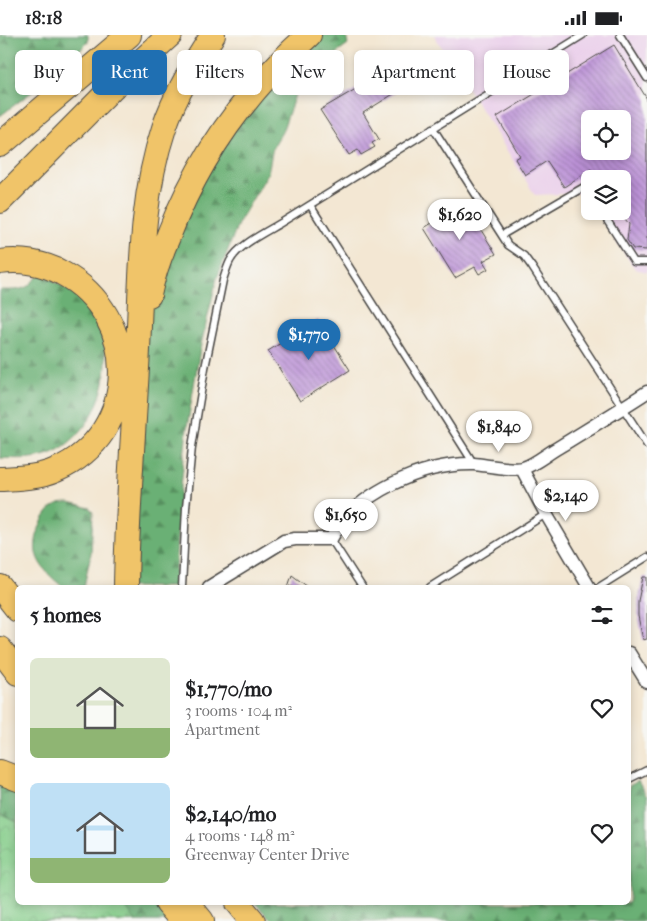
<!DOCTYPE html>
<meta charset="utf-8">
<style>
:root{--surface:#fff;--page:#f6f6f6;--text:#202124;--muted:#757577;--accent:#1f6fb2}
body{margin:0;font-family:"IM FELL French Canon",serif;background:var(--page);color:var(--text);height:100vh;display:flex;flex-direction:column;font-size:19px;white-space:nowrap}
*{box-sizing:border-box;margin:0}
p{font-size:16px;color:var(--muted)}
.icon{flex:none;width:28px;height:28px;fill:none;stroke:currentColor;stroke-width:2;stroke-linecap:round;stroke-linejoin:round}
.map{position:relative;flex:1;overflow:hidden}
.side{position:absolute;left:15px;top:550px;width:616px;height:320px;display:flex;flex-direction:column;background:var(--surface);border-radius:8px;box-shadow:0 2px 8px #0003}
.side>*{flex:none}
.hud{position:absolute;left:15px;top:15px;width:618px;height:45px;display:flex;gap:10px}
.controls{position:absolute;left:581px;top:75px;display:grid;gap:10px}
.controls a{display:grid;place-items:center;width:50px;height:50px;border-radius:8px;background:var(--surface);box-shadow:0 2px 8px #0003;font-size:25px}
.price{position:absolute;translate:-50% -42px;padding:0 11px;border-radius:18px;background:#fff;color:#222;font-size:16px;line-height:32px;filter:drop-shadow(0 1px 2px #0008)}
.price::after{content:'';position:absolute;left:50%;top:30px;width:15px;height:11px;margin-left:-8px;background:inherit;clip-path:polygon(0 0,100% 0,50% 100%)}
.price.current{background:var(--accent);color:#fff}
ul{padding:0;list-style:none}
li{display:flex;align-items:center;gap:15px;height:125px;padding:0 15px}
li span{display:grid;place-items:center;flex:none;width:140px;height:100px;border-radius:8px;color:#555}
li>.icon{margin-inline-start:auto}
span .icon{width:60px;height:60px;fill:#fffc;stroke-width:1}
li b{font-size:21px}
h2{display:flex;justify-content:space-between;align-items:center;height:60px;padding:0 15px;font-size:21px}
.tag{padding:0 18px;border-radius:8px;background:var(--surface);box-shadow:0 2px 8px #0003;font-size:18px;line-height:45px}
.tag.current{background:var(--accent);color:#fff}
.status{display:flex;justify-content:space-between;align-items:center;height:35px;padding:0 25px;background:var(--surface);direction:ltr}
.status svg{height:14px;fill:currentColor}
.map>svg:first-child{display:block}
.built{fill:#ebd1eb;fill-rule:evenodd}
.forest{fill:url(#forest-firs);stroke:#4a6e50}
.park{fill:url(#park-crowns);stroke:#577c5a}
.building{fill:url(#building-back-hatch);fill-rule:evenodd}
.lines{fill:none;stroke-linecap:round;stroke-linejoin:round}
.lane-casing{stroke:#494744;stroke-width:9}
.street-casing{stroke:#494744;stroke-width:15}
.highway-casing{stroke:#494744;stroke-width:26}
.lane{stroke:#fff;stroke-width:6}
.street{stroke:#fff;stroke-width:12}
.highway{stroke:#f0c469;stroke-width:24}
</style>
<div class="status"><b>18:18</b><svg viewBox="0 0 49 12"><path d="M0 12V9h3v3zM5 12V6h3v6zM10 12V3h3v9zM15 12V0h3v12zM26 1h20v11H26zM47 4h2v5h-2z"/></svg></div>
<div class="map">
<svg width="647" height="886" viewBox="0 0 647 886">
<defs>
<pattern id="forest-firs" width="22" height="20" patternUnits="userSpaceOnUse" patternTransform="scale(1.25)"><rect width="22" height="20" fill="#6ab074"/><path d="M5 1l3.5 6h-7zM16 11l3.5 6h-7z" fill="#578f5f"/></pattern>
<pattern id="park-crowns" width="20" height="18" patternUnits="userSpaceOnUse" patternTransform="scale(1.25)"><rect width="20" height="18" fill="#83cc88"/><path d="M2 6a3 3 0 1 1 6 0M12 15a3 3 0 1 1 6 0" fill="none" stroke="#71af76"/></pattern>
<pattern id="building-back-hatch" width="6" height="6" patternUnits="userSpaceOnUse" patternTransform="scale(1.25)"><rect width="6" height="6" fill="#bc92d7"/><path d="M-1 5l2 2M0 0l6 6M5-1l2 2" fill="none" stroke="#9977af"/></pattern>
</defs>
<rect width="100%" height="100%" fill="#f6f6f2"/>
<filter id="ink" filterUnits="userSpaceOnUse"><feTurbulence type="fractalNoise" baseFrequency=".02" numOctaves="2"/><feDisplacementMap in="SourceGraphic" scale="10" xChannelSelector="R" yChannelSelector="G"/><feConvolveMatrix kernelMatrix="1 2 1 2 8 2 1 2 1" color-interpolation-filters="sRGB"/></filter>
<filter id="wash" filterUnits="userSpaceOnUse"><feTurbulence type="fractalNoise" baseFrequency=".0096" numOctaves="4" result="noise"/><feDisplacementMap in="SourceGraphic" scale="20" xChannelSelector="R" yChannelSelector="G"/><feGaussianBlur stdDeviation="1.12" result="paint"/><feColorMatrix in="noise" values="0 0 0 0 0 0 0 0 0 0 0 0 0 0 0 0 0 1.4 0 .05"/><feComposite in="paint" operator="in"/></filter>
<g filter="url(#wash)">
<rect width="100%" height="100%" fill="#f3e7d3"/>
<path class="built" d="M434 0H647V237L635 234 596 176H622V144H590V167L584 158 535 160ZM590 84H622V116H590Z"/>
<path class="forest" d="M0 0H88V7L61 35 0 81Z
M318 0H346L348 10 326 26 296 57 282 97 273 112 268 138 238 189 217 243 200 314 187 393 179 472 174 552H126L151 251 206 123Z
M44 240C65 253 85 263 97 287 119 330 99 394 56 416 39 425 19 424 0 423V255C8 255 21 256 28 251 34 246 35 241 44 240Z
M69 468 90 473 93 478 91 518 84 552H63C53 544 39 532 36 518 33 504 43 475 57 470 61 468 65 468 69 468Z
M0 746 17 754 18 868H159L174 886H0Z
M638 746 647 762V886H272L255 868H629V751Z"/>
<path class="park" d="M0 779 17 787 18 868H122L136 886H0Z"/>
<g id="blocks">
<path class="building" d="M614 10 647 64V215L633 214 627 205 629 189 622 180V144H598L591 134 564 152 547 126 525 140 515 124 520 121 497 82ZM590 84H622V116H590Z
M378 41 383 49 387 47 395 58 363 78 379 104 372 108 375 112 361 120 358 115 349 120 320 75Z
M464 168 496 219 483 226 488 234 479 239 475 232 455 243 424 193 443 181 438 174 447 169 452 176Z
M318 285 350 335 300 366 268 316Z
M292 540 308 552H288Z
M643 542H647V604L643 605 638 581V566Z"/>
</g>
</g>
<g filter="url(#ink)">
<use href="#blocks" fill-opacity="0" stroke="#494744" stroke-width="1"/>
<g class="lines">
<g class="lane-casing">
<path id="lane" d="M620 0 647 43
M433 93 508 210 524 221 532 232 647 410
M310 170 474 429
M601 176 634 227H647
M502 200 584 152 590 160
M331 504 362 552
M182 552 186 473 192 412 205 333 223 245C225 239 227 232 230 226 239 209 268 196 284 186L583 0
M430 552 546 479
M599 552 647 522
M629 744 647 735"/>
</g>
<g class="street-casing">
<path id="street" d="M522 434 546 479 589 552
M209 552 284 506 295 504H331C355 458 423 428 474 429 485 430 514 436 523 433 534 430 548 418 559 412 588 394 618 376 647 357
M629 618 647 647"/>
</g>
<g class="highway-casing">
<path id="highway" d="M0 110 129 0
M0 166 111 54 170 0
M0 227C21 224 44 228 62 238 142 281 141 398 56 435 38 443 19 443 0 444
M149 260C153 240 160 220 168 202 198 123 246 56 309 0
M0 552 18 575
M126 552C127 479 133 406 137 333 142 253 138 171 164 93 175 60 194 29 213 0
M0 614 18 638
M0 737 18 744
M167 868 182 886
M187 868 202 886
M238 868 253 886"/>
</g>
<use href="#lane" class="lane"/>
<use href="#street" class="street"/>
<use href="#highway" class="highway"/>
</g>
</g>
</svg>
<div class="controls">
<a><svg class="icon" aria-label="locate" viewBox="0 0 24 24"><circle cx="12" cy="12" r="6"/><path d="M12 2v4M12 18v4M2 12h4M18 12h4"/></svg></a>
<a><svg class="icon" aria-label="layers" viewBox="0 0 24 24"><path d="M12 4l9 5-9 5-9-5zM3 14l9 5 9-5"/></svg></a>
</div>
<b class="price" style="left:460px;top:206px">$1,620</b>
<b class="price current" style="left:309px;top:326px">$1,770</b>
<b class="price" style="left:499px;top:418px">$1,840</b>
<b class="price" style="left:566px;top:487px">$2,140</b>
<b class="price" style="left:346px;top:506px">$1,650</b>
<div class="hud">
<a class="tag">Buy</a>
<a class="tag current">Rent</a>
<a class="tag">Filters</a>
<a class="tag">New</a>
<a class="tag">Apartment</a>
<a class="tag">House</a>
</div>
<section class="side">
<h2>5 homes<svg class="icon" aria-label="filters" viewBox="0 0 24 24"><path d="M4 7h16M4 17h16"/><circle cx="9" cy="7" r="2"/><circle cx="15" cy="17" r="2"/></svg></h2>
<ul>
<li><span style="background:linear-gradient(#dfe7d0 70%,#8fb573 0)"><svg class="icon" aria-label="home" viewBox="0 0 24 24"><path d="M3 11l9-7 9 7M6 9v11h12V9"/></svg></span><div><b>$1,770/mo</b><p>3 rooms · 104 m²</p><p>Apartment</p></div><svg class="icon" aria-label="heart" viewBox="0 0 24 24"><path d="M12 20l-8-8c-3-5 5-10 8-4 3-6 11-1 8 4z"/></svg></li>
<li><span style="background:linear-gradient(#bfe0f5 75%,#8fb573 0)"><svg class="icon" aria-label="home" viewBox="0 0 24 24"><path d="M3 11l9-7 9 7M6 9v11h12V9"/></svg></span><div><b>$2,140/mo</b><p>4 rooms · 148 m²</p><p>Greenway Center Drive</p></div><svg class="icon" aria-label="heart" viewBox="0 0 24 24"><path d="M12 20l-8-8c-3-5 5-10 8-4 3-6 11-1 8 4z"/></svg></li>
</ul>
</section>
</div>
